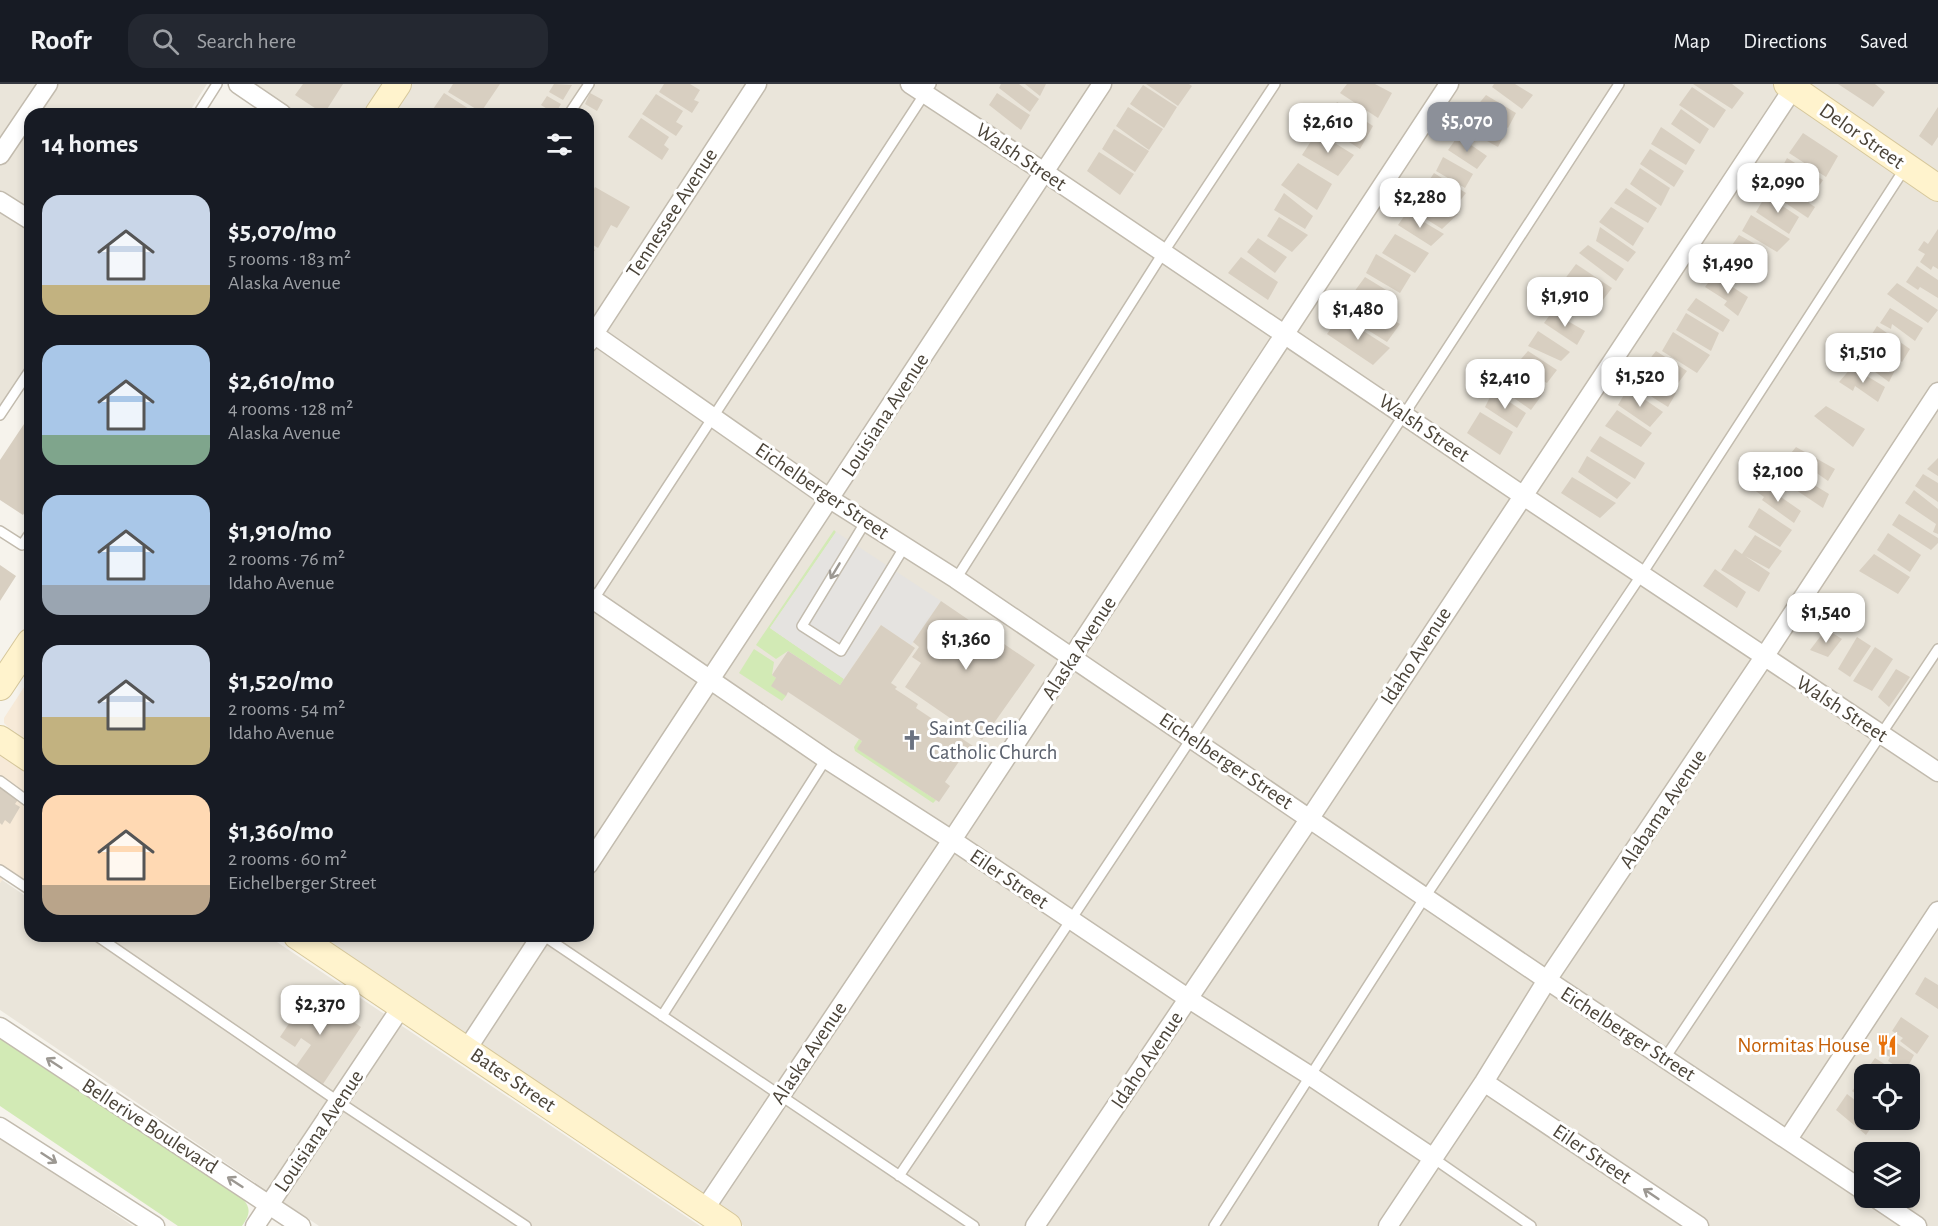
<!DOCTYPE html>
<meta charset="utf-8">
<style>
:root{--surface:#171b24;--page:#242831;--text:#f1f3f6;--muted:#9ea1a6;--line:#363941;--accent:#8c9099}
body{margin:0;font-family:"Alegreya Sans",sans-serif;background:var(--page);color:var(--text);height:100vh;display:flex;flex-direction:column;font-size:22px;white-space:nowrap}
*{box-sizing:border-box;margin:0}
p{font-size:20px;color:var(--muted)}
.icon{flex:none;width:33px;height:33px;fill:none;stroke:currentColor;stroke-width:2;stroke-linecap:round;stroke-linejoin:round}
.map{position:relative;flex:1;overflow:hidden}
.drawer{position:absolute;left:24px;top:24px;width:570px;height:834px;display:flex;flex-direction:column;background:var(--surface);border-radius:18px;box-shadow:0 3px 9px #0003}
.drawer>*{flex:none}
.tools{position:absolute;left:1854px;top:980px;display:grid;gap:12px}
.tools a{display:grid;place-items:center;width:66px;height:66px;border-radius:12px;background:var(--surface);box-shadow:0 3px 9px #0003;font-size:30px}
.price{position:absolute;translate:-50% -51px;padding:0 14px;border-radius:12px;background:#fff;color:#222;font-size:20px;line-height:39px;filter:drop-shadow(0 2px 3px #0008)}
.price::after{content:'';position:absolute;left:50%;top:36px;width:18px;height:14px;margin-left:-9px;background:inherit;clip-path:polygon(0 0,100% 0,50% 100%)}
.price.on{background:var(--accent);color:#fff}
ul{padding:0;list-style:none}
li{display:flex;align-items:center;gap:18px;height:150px;padding:0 18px}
li span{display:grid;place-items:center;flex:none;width:168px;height:120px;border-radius:18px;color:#555}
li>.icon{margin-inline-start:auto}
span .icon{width:72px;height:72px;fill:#fffc;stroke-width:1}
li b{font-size:26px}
h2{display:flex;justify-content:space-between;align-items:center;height:72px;padding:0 18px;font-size:26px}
header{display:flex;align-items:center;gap:36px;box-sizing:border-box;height:84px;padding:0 30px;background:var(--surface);border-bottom:2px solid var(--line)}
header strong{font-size:28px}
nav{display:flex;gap:33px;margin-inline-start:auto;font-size:21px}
.search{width:420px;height:54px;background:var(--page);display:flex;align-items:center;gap:15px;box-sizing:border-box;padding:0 21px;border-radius:18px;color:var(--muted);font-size:22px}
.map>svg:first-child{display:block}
.residential{fill:#eae5da;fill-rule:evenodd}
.commercial{fill:#f7ead8}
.green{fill:#d2eab5}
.parking{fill:#e5e3e0}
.building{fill:#d8cfc1}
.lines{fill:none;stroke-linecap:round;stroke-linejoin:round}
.lane-casing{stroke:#c2bbae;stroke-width:12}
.street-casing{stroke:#c2bbae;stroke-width:21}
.secondary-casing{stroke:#d6c79b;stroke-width:28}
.lane{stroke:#fff;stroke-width:9}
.street{stroke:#fff;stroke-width:18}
.secondary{stroke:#fff3cd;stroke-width:26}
.oneway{stroke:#9c9892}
.labels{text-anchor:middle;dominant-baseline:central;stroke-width:6;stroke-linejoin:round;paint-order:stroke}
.street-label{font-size:21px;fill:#4b4439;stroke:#fff}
.worship-label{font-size:21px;fill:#5b616d;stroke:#fff;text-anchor:start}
.food-label{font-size:21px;fill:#c56008;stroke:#fff;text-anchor:end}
</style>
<header>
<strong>Roofr</strong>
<div class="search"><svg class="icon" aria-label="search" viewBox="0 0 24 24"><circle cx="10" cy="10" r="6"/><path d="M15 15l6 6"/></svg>Search here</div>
<nav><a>Map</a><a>Directions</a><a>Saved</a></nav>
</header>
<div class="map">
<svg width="1938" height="1142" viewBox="0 0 1938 1142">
<rect width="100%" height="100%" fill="#f6f3ec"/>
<path class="residential" d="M0 0H207L188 30H30V279L0 327Z
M251 0H1938V1142H744L314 852H588V30H296ZM1864 990H1910V1035H1864ZM1864 1068H1910V1113H1864Z
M2 796 30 815V852H268L700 1142H319L0 926V799Z
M0 1053 133 1142H0Z"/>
<path class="commercial" d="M30 594V658L8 643 4 639V634Z
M0 670 30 691V802L9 788 0 799Z"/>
<path class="green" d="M834 446 836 448 770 544 844 595 840 601 788 567 776 575 756 561Z
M754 565 774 578 772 591 776 594 786 612 782 617 739 589Z
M859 655 862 657 858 665 936 716 933 719 855 667 854 663Z
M0 954 243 1115C252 1125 249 1132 242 1142H178L0 1022Z"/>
<path class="parking" d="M836 448 941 517 911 561 880 541 844 595 770 544Z"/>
<path class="building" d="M303 0H343L324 30 295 11Z
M453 0H500L481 28 448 8Z
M554 0 572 1 563 16 549 8Z
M664 0H690L700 6 694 16 699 18 692 29 659 8Z
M1001 0H1019L1039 15 1030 28 999 4Z
M1025 0H1046L1040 12Z
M1146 0H1189L1192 2 1178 22Z
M1347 0H1375L1392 9 1378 34 1340 9Z
M1494 0H1515L1533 11 1522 25 1492 3Z
M1693 0H1732L1744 9 1732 25Z
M1838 0H1875L1885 8 1873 23Z
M1143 1 1177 23 1164 44 1130 20Z
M1692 3 1726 26 1714 44 1679 21Z
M444 9 477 30H434L431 28Z
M590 9 603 16 597 27 585 20Z
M997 9 1030 31 1021 46 989 21Z
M656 10 683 27 676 38 683 42 676 52 642 30Z
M1486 11 1516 29 1508 44 1476 23Z
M547 12 561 20 555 30 541 21Z
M1337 18 1373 42 1360 65 1324 42Z
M1128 23 1163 45 1149 66 1116 42Z
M1938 23V53L1932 62 1919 52Z
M1681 25 1709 45 1700 60 1671 40Z
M1473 30 1506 48 1498 63 1463 44Z
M641 34 669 53 664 61 669 65 662 76 628 53Z
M1661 43 1695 66 1686 81 1651 60Z
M1114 45 1149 67 1135 88 1102 65Z
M1317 48 1354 71 1338 92 1302 71Z
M1803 49 1838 72 1826 93 1789 69Z
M1458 52 1487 72 1477 85 1448 66Z
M1650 65 1684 87 1674 103 1640 80Z
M1099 68 1134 90 1120 111 1087 87Z
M1443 73 1473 90 1465 104 1436 87Z
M1787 74 1823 96 1815 108 1780 87Z
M1298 79 1332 100 1317 126 1281 101Z
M1640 84 1670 104 1661 122 1630 100Z
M1434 89 1466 109 1455 123 1424 104Z
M1777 90 1813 112 1809 119 1815 123 1808 134 1769 108Z
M595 103 630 123 617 144 611 141 598 164 588 158V116Z
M1626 104 1657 124 1648 139 1614 119Z
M1284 109 1313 132 1305 145 1274 126Z
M1421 111 1458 130 1442 145 1410 125Z
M1766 111 1799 133 1789 150 1756 128Z
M1611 123 1644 144 1633 162 1599 138Z
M1407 128 1444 150 1431 162 1398 141Z
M1751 131 1790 155 1777 168 1742 147Z
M1279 133 1308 151 1292 168 1267 152Z
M1600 143 1636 168 1628 178 1596 157Z
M1938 145V185L1933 182 1931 186 1920 178 1925 170 1918 166 1924 157 1928 160Z
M1395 150 1429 169 1415 189 1382 169Z
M1739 151 1764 165 1755 179 1730 164Z
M1258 154 1287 173 1275 189 1247 168Z
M588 161 595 166 589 175 594 178 588 187Z
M1588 161 1624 185 1616 197 1579 169Z
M1376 170 1411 191 1400 209 1366 189Z
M1241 173 1278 198 1268 216 1228 189Z
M1576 180 1612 204 1599 221 1564 196Z
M1917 182 1938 196V214L1920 203 1918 206 1906 198Z
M1714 191 1748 213 1738 232 1724 221 1727 217 1705 203Z
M1365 193 1396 212 1386 226 1354 208Z
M1897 199 1938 226 1928 239 1887 210Z
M1352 213 1400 240 1387 258 1342 230Z
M1696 214 1730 236 1723 248 1687 226Z
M1890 224 1923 244 1915 257 1892 240 1891 245 1880 239Z
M1552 228 1585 247 1577 261 1544 239Z
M1686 229 1719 249 1711 267 1676 246Z
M1340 232 1390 264 1373 281 1327 250Z
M1877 242 1910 265 1902 278 1880 262 1877 266 1867 258Z
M1538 247 1570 268 1561 277 1528 262Z
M1673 248 1710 271 1697 289 1662 267Z
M1864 263 1896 284 1889 298 1867 282 1866 286 1851 278Z
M1528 267 1557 286 1547 299 1515 282Z
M1656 267 1687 287 1676 302 1644 282Z
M1852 283 1885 303 1878 318 1855 302 1853 307 1839 298Z
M1639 285 1676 309 1668 323 1630 299Z
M1509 288 1544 308 1531 326 1497 302Z
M1628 304 1663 328 1650 343 1618 321Z
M1493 307 1526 329 1517 344 1485 323Z
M1826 322 1865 345 1853 363 1814 332Z
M1617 326 1652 349 1641 363 1605 342Z
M1480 328 1513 348 1500 371 1467 349Z
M30 331V420L23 431 0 416V376Z
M1600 352 1645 379 1635 395 1590 367Z
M1796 363 1835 385 1828 397 1811 385 1809 392 1786 375Z
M1587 372 1631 399 1617 415 1578 388Z
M1938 374V392L1927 385Z
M1783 382 1829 410 1823 424 1775 392Z
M1923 390 1938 399V418L1915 402Z
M1572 393 1616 419 1600 434 1561 409Z
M1759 398 1801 427 1794 439 1762 416 1764 413 1753 405Z
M1914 406 1938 425V450L1933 448 1936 440 1905 419Z
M1759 424 1792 446 1780 463 1748 443Z
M1899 430 1938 454V459L1931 466 1892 441Z
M1888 449 1921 471 1910 488 1877 466Z
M1755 451 1782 467 1769 485 1745 472 1770 489 1759 508 1721 486 1735 465 1742 470Z
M1874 470 1910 493 1898 510 1859 487Z
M0 481 16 492 0 517Z
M1715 485 1746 508 1737 524 1703 502Z
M941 517 1035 581 982 656 905 603 921 579 912 573 919 563 913 558Z
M881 541 915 564 891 599 897 603 895 605 918 620 916 624 976 664 967 677 962 673 945 698 950 702 939 718 857 665 862 657 788 608 786 612 771 602 776 594 772 591 788 567 840 601Z
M1826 545 1842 555 1828 573 1810 566Z
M1857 553 1871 562 1850 593 1838 585Z
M1875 563 1893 575 1872 607 1853 597Z
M1896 585 1910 593 1889 623 1878 613Z
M0 700 20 713 15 720 20 723 10 740 5 736 2 741 0 739Z
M1925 893 1938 901V925L1915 910Z
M310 908 361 943 323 1000 296 982 311 961 301 954 295 963 280 953Z
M1901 933 1929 952 1917 970 1900 957 1903 954 1892 947Z
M1888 953 1914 971 1905 988 1888 977 1890 973 1879 967Z
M1875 974 1900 990H1869L1866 987Z
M1863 993 1864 994V1016L1852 1007Z
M1847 1010 1864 1023V1035H1877L1866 1051 1836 1026Z"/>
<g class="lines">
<g class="lane-casing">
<path id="lane" d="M198 30 217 0
M569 30 589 0
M0 331 30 286
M866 437 802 542 841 567 905 462
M0 447 22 461 30 449
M956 495 1163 169 1275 0
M588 524 931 0
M0 697 30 719
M0 786 30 806
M97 852 339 1018 526 1142
M544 852 974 1142
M662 932 826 675
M1665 974 1938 565
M1433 1074 1531 1142
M899 1092C1143 731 1382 366 1619 0
M1214 1142 1425 813 1642 490 1905 84"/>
</g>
<g class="street-casing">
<path id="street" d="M238 0 282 30
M910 0 1044 88 1522 411 1938 688
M0 71 48 0
M0 117 30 136
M588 246 830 415 956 495 1547 896 1864 1107
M588 259 757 0
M588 512 826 675 952 756 1189 915 1309 991 1433 1074
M588 781 1102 0
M0 943 301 1142
M467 965 541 852
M1484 998 1699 1142
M0 1043 155 1142
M1788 1055 1938 827
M1874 1113 1917 1142
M704 1126 952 756 1449 0
M255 1142 402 922
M1035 1142 1310 734 1796 0
M1388 1142 1484 998 1547 896 1764 573 1938 308"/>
</g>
<g class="secondary-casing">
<path id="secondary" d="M1787 0 1938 104
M378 30 398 0
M0 603 30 558
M0 655 30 675
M297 852 728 1142"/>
</g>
<use href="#lane" class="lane"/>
<use href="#street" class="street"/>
<use href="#secondary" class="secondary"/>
</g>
<defs><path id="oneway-shaft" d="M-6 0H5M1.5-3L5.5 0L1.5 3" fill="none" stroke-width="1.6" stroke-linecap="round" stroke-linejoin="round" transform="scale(1.5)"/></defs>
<g class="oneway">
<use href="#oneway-shaft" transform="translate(835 487) rotate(121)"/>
<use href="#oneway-shaft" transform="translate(54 979) rotate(-147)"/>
<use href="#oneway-shaft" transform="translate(49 1074) rotate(33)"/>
<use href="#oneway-shaft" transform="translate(235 1098) rotate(-147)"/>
<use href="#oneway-shaft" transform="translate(1651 1110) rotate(-146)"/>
</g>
<defs>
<g id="church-bare" transform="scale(1.62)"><path d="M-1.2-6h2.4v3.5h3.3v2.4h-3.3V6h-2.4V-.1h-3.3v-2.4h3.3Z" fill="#6b7280" stroke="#fff" stroke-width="2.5" paint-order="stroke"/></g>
<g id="restaurant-bare" transform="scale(1.62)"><path d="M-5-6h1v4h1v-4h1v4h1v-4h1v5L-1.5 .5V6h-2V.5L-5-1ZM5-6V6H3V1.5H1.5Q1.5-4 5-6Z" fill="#e8710a" stroke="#fff" stroke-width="2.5" paint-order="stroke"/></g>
</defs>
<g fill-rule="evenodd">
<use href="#church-bare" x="912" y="656"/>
<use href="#restaurant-bare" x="1887" y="961"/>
</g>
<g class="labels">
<g class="street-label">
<text transform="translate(1862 52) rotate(35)">Delor Street</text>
<text transform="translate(1021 73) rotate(34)">Walsh Street</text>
<text transform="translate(672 129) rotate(-57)">Tennessee Avenue</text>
<text transform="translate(885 331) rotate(-57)">Louisiana Avenue</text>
<text transform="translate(1424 344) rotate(34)">Walsh Street</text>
<text transform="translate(822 407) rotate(34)">Eichelberger Street</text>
<text transform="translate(1079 564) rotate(-57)">Alaska Avenue</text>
<text transform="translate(1416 572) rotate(-57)">Idaho Avenue</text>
<text transform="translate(1842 625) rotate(33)">Walsh Street</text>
<text transform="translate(1226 677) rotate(34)">Eichelberger Street</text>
<text transform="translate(1663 725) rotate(-56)">Alabama Avenue</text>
<text transform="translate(1009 795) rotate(34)">Eiler Street</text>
<text transform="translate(1628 950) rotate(33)">Eichelberger Street</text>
<text transform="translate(809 969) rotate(-56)">Alaska Avenue</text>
<text transform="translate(1147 976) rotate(-56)">Idaho Avenue</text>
<text transform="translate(513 996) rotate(34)">Bates Street</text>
<text transform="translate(150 1042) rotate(33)">Bellerive Boulevard</text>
<text transform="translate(319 1047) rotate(-56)">Louisiana Avenue</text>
<text transform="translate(1592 1070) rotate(34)">Eiler Street</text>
</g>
<g class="worship-label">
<text x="929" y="644">Saint Cecilia<tspan x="929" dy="24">Catholic Church</tspan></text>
</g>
<g class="food-label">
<text x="1870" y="961">Normitas House</text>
</g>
</g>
</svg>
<div class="tools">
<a><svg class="icon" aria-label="locate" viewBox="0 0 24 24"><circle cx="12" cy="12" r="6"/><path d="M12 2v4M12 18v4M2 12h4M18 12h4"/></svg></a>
<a><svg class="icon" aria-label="layers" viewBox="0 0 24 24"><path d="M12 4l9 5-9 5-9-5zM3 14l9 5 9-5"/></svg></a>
</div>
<b class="price on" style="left:1467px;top:69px">$5,070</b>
<b class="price" style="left:1328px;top:70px">$2,610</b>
<b class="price" style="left:1778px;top:130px">$2,090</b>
<b class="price" style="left:1420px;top:145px">$2,280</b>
<b class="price" style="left:1728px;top:211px">$1,490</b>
<b class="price" style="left:1565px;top:244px">$1,910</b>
<b class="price" style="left:1358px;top:257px">$1,480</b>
<b class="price" style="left:1863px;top:300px">$1,510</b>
<b class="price" style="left:1640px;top:324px">$1,520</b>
<b class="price" style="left:1505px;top:326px">$2,410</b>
<b class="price" style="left:1778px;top:419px">$2,100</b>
<b class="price" style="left:1826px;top:560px">$1,540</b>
<b class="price" style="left:966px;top:587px">$1,360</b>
<b class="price" style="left:320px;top:952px">$2,370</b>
<section class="drawer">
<h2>14 homes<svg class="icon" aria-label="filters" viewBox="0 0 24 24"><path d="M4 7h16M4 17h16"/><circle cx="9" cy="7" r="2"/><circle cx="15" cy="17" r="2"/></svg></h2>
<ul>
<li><span style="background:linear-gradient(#c9d6e8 75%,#c2b280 0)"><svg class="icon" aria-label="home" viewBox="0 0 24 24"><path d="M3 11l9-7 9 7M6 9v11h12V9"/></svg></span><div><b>$5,070/mo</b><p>5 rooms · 183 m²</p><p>Alaska Avenue</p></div></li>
<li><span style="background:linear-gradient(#a9c7e8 75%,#7fa58c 0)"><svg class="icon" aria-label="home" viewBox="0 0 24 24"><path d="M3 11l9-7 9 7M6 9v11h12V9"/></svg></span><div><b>$2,610/mo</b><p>4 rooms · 128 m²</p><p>Alaska Avenue</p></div></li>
<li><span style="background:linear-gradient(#a9c7e8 75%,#9aa5b1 0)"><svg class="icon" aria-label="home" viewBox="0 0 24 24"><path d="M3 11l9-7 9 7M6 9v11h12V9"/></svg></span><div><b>$1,910/mo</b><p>2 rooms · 76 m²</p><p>Idaho Avenue</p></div></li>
<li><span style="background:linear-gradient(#c9d6e8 60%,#c2b280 0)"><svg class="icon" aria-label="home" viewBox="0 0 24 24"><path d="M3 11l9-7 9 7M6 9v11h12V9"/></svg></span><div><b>$1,520/mo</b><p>2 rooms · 54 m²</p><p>Idaho Avenue</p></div></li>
<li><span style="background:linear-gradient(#ffd9b3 75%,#b9a48a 0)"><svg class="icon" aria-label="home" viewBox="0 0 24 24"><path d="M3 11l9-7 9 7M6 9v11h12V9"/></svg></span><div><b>$1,360/mo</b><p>2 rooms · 60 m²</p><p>Eichelberger Street</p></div></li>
</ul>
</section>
</div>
